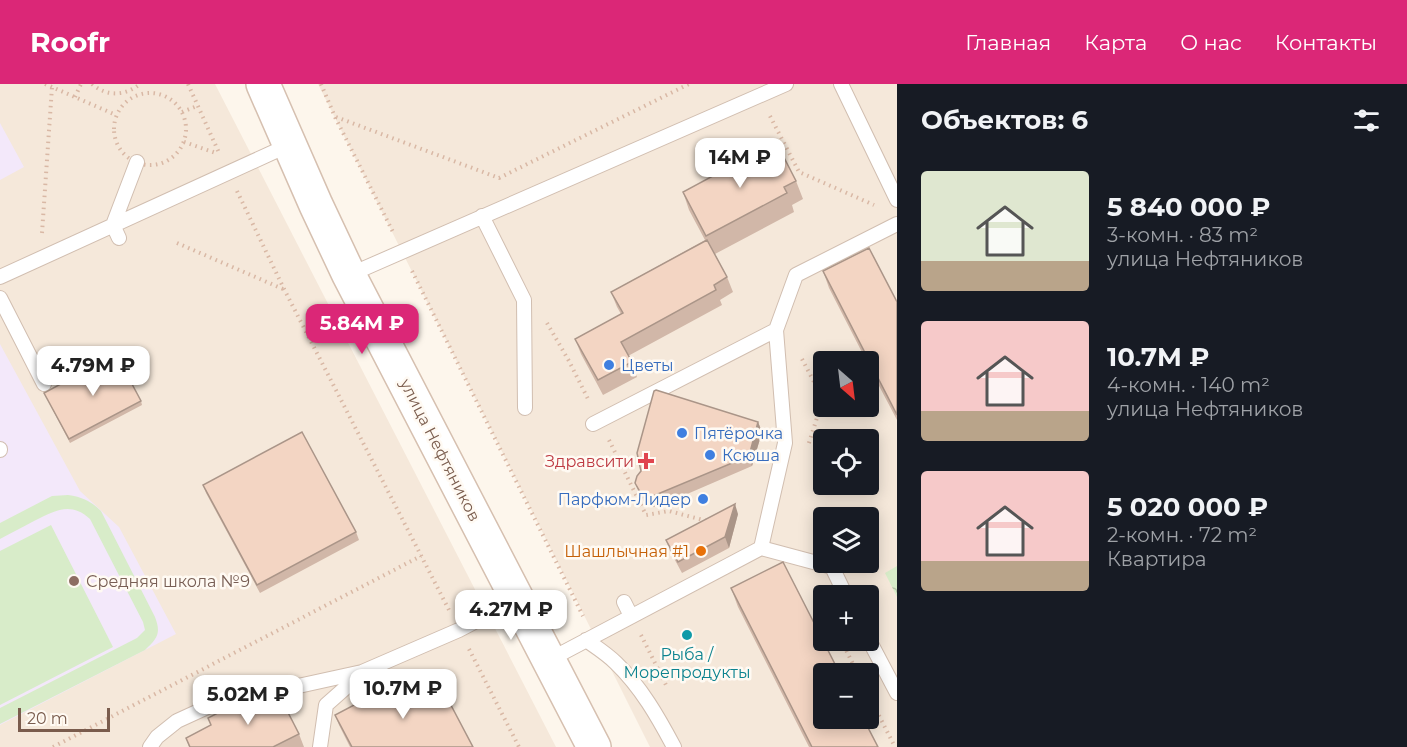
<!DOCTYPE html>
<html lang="ru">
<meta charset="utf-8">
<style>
:root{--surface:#171b24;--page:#242831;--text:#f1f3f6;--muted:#9ea1a6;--accent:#db2777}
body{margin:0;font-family:Montserrat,sans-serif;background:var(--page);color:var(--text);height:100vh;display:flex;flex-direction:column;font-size:22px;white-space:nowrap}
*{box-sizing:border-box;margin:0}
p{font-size:20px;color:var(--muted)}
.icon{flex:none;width:33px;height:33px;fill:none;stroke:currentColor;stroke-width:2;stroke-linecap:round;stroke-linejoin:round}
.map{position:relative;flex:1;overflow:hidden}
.panel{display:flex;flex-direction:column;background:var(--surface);width:510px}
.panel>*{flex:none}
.needle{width:39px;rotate:152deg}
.controls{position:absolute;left:813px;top:267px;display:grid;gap:12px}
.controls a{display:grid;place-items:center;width:66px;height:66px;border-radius:6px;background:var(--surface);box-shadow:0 3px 15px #0003;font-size:30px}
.scale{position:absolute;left:18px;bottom:15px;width:92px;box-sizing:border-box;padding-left:6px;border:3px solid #7a5c4d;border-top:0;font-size:16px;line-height:21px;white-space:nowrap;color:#7a5c4d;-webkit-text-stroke:4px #fffaf3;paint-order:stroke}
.price{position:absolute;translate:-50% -51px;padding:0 14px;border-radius:12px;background:#fff;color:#222;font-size:20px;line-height:39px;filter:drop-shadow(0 2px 3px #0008)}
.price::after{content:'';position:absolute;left:50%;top:36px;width:18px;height:14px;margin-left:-9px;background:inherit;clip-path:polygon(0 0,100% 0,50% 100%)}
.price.selected{background:var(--accent);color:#fff}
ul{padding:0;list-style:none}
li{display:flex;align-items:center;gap:18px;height:150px;padding:0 24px}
li span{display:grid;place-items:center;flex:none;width:168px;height:120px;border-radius:6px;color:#555}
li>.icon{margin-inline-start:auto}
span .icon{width:72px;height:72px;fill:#fffc;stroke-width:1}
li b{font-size:26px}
h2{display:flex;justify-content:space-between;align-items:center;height:72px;padding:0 24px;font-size:26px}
header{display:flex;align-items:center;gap:36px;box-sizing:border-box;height:84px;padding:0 30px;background:var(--accent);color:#fff}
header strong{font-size:28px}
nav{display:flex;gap:33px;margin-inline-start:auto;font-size:21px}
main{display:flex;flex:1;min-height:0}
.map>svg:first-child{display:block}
.residential{fill:#f5e8da;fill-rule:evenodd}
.education{fill:#f3e8fa}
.park{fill:url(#park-crowns)}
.pitch{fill:#d8ecc9}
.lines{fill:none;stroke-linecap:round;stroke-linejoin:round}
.service-casing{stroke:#d1beb0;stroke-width:16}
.secondary-casing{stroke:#d6c0b0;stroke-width:36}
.path{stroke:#d9b8a5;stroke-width:4;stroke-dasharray:1.5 4.5;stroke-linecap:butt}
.service{stroke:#fff;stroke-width:14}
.secondary{stroke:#fff;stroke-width:33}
.wall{fill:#d1b7a8}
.shaded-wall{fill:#aa9588}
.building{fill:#f3d5c3;stroke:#aa9588;stroke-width:1.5}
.shop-dot{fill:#3f7fe0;stroke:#fffaf3;stroke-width:2}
.health-dot{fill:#e0444e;stroke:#fffaf3;stroke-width:2}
.food-dot{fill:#e8710a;stroke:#fffaf3;stroke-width:2}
.education-dot{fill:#8d6e63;stroke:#fffaf3;stroke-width:2}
.culture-dot{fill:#0f9aa8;stroke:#fffaf3;stroke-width:2}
.labels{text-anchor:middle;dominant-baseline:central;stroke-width:5;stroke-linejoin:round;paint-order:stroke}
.shop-label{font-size:16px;fill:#366cbe;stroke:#fffaf3;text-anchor:start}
.street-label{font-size:16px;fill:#7a5c4d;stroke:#fffaf3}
.health-label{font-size:16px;fill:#be3a42;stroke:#fffaf3;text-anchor:end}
.food-label{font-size:16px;fill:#c56008;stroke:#fffaf3;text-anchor:end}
.education-label{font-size:16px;fill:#785e54;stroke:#fffaf3;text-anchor:start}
.culture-label{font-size:16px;fill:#0d838f;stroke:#fffaf3}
</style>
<header>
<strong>Roofr</strong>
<nav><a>Главная</a><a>Карта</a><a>О нас</a><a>Контакты</a></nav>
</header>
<main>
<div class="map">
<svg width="897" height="663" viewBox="0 0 897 663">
<defs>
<pattern id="park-crowns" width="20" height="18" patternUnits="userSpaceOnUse" patternTransform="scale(1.5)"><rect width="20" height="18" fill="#d8ecc9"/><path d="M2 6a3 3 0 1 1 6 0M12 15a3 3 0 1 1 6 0" fill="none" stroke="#b4c2a5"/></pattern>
</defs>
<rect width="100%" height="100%" fill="#fdf6ec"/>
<path class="residential" d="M0 0H215L556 663H0Z
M318 0H897V663H650ZM824 278H868V322H824ZM824 356H868V400H824ZM824 434H868V478H824ZM824 512H868V556H824ZM824 590H868V634H824Z"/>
<path class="education" d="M0 39 24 83 0 96Z
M0 260 80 407 119 443 176 550 0 641Z"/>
<path class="park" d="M897 482V513L885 489Z"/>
<path class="pitch" d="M68 411C82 413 91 417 101 427L155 533C161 549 158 554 145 566L0 640V624L137 554 145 546 143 538 90 435C70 417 55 427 34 437 23 443 11 449 0 455V439L52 412Z
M51 441 113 563 0 621V467Z"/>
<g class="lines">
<g class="service-casing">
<path id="service" d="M841 0 897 116
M482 132 524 216 525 324
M119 154 113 141 137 78
M349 191 786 0
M0 193 289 61
M0 214 44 300
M593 340 776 246
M0 365V366
M761 464 785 359 776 246 796 191 897 140
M624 518 631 532
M868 554 897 609
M586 556C596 563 607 570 616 579 641 603 658 633 674 663
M549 576 761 464 832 483 846 512
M150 663 157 653 177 637 212 621 362 588 459 546 518 515
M320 663 326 621 361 590"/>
</g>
<g class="secondary-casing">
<path id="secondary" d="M263 0 316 121 349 191 594 663"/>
</g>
<path class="path" d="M45 0 116 31
M92 0C107 13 125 12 140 0
M188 0 220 71
M321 0 335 33 393 148
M114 45a36 36 0 1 1 72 0a36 36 0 1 1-72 0Z
M75 13 81 0
M182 28 197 22
M770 32 799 88 874 121
M336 33 499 94 689 0
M184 58 216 69
M237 107 284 205 449 526
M42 149 52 3
M177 159 283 205
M412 187 583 532
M547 239 569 277 589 317
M802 275 823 315 808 362
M609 356 646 431 669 427 707 437
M641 551 666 601
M841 556 858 590
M469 565 519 663
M868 610 895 663
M53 663 421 472"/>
<use href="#service" class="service"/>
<use href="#secondary" class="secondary"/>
</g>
<path class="wall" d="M796 97 803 115 792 121 794 128 715 170 727 193 733 208 720 216 722 221 628 272 637 293 603 311 581 270 575 255 621 230 617 223 611 208 705 156 689 126 683 108Z
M823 187 897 218V336L868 281V278H867L829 204Z
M44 309 141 317 142 321 70 359Z
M758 338 762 348 752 382 657 423H647L639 409 635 399Z
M203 401 356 448 359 456 260 509 206 409Z
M738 430 729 464 682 489 670 467 666 456Z
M731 504 878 663H809L738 523Z
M426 617 473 663H350L339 641 335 631Z
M235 629 299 650 304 663H189L186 654 211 641 208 634Z"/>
<path class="shaded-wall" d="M758 338 762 348 752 382 749 372Z
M735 420 738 430 729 464 725 453Z"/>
<path class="building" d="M776 58 796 97 784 103 787 109 706 152 683 108Z
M707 156 727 193 714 201 716 206 621 258 632 278 598 296 575 255 623 229 611 208Z
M869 164 897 218V331L823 187Z
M116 270 141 317 69 355 44 309Z
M656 306 758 338 749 372 653 412 643 413 635 399 637 392 641 387 637 369 654 307Z
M302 348 356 448 257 501 203 401Z
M735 420 725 453 678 478 666 456Z
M783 478 840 590H824V634H863L878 663H812L731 504Z
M411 591 426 617 444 608 473 663H352L335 631Z
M277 607 299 650 273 663H190L186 654 211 641 208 634 231 622 235 629Z"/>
<g class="shop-dot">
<circle cx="609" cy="281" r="6"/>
<circle cx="682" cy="349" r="6"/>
<circle cx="710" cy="371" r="6"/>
<circle cx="703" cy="415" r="6"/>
</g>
<path class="health-dot" d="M643 368h6v6h6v6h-6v6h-6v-6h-6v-6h6z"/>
<circle class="food-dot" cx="701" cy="467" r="6"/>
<circle class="education-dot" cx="74" cy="497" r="6"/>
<circle class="culture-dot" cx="687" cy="551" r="6"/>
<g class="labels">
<g class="shop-label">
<text x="621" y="281">Цветы</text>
<text x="694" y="349">Пятёрочка</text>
<text x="722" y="371">Ксюша</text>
<text x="691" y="415" text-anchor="end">Парфюм-Лидер</text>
</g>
<g class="street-label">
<text transform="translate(440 366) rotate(63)">улица Нефтяников</text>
</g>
<g class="health-label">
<text x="634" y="377">Здравсити</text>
</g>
<g class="food-label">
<text x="689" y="467">Шашлычная #1</text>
</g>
<g class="education-label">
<text x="86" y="497">Средняя школа №9</text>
</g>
<g class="culture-label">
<text x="687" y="570">Рыба /<tspan x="687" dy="18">Морепродукты</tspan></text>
</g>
</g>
</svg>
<div class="controls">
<a><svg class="needle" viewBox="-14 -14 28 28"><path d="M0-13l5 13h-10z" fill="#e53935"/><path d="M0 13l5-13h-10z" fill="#9ea1a6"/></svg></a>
<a><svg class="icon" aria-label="locate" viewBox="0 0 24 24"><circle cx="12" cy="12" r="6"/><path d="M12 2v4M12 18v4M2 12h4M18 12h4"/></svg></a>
<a><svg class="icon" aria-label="layers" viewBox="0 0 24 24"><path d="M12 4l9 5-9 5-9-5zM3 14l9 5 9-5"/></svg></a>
<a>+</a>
<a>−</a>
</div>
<div class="scale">20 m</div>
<b class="price" style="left:740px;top:105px">14M ₽</b>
<b class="price selected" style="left:362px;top:271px">5.84M ₽</b>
<b class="price" style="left:93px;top:313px">4.79M ₽</b>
<b class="price" style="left:511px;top:557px">4.27M ₽</b>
<b class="price" style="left:403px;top:636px">10.7M ₽</b>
<b class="price" style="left:248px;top:642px">5.02M ₽</b>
</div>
<section class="panel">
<h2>Объектов: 6<svg class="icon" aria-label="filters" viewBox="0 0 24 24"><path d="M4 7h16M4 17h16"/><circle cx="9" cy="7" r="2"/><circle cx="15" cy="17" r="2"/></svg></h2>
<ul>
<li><span style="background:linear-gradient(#dfe7d0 75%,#b9a48a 0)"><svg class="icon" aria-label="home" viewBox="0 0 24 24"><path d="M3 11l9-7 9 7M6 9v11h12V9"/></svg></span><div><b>5 840 000 ₽</b><p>3-комн. · 83 m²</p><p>улица Нефтяников</p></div></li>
<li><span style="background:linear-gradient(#f6c9c9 75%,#b9a48a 0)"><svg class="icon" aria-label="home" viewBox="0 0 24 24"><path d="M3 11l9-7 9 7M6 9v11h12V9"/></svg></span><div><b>10.7M ₽</b><p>4-комн. · 140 m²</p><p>улица Нефтяников</p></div></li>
<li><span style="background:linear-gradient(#f6c9c9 75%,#b9a48a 0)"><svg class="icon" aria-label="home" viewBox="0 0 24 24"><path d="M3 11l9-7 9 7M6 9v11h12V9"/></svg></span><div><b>5 020 000 ₽</b><p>2-комн. · 72 m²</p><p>Квартира</p></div></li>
</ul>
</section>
</main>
